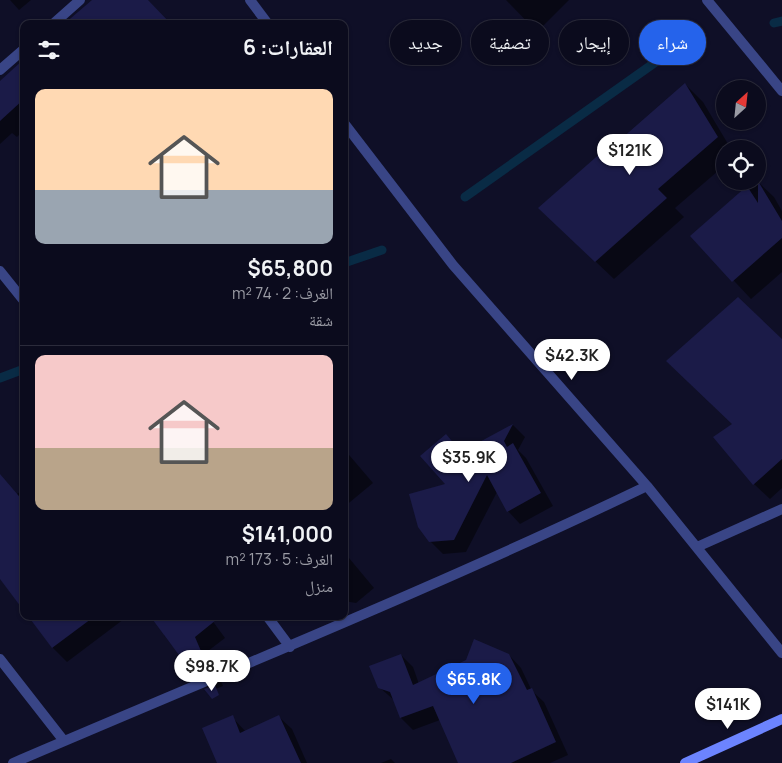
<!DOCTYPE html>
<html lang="ar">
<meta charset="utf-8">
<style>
:root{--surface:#0b0b1d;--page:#141426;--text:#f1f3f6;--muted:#9a9ba4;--line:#2b2b3b;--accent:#2563eb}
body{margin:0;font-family:Manrope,"Noto Naskh Arabic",sans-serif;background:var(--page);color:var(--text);direction:rtl;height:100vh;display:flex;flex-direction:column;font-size:19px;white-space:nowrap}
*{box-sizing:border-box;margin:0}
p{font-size:16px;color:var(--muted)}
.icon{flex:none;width:28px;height:28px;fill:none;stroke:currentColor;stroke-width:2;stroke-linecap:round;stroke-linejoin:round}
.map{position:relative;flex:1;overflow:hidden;direction:ltr}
.panel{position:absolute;left:20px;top:20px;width:328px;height:600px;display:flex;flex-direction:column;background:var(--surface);border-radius:10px;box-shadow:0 1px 4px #0004,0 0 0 1px var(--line);direction:rtl}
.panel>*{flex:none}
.guide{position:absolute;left:362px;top:20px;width:344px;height:45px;direction:rtl;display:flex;gap:10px}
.needle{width:32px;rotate:27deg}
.controls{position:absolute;left:716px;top:80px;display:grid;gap:10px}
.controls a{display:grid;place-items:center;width:50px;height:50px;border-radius:50%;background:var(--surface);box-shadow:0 1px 4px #0004,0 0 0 1px var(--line);font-size:25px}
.price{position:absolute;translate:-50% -42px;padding:0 11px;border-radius:18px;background:#fff;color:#222;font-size:16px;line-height:32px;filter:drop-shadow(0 1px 2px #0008)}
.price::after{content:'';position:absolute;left:50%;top:30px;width:15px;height:11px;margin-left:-8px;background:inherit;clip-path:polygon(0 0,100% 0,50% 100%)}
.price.active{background:var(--accent);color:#fff}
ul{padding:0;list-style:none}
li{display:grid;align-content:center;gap:10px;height:265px;padding:0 15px}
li+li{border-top:1px solid var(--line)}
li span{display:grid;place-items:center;height:155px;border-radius:10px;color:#555}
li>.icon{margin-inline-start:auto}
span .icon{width:90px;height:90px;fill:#fffc;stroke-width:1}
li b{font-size:21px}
h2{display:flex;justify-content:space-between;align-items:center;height:60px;padding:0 15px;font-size:21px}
.chip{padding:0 18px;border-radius:22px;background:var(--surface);box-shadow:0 1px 4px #0004,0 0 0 1px var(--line);font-size:18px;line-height:45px}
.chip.active{background:var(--accent);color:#fff}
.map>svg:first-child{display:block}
.shadow{fill:#0007}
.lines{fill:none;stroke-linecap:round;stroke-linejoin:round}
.stream{stroke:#092b45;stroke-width:9}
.building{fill:#1b1b48}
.street{stroke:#394586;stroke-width:10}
.secondary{stroke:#6c84ff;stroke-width:10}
</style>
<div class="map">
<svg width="782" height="763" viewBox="0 0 782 763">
<rect width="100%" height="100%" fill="#0f0f27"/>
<path class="shadow" d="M10 0H31L19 10Z
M506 0H569L537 32Z
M24 61V130L17 137 12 133 0 144V82Z
M685 84 703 102 731 149H725V165L675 208 684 217 614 279 558 226 613 148Z
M754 181H757L774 197 782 211V272L751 299 692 236Z
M782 341V488L770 499 754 484 734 424Z
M513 425 525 437 518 450 526 458 553 506 520 524 508 511 497 492 466 552 443 554 430 541 447 485 446 436 462 453Z
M344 449 373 483 344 507Z
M24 489V609L0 577V494H17Z
M344 552 374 588 356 603 344 601Z
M29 616H128L67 662 53 648Z
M209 616 225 638 208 651 223 686 211 691 197 677 164 635Z
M401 655 413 667 419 684 509 655 521 668 532 691 544 702 568 755 550 763H459L440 720 413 730 401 718 395 701 379 687Z
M232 717 246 732 279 717 292 729 307 763H218Z
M391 759 395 763H381Z"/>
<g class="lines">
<path class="stream" d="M774 23 782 21
M465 197 667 54
M344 263 382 250
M0 378 24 369"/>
</g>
<path class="building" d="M92 0H148L171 24H64Z
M24 59V99L0 121V81Z
M685 83 718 137 658 189 667 198 595 262 538 208 611 144 613 146Z
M758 181 782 221V238L732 282 690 236 747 186 758 203Z
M738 297 782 339V459L753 485 713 437 732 424 666 361Z
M513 424 504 441 507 447 513 443 541 493 507 512 487 475 454 540 429 542 418 527 409 494 445 484 420 456 446 434 461 452Z
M0 474 24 502V611L0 579Z
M28 616H95L52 648Z
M150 616H221L195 637 210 672 196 678Z
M474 639 509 654 527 690 532 688 556 742 511 763H458L433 706 400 718 390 692 378 688 369 666 401 654 413 685 466 660Z
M215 685 219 695 212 699 204 689Z
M233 715 240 733 279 715 301 763H217L202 728Z"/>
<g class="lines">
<path class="street" d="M250 0 268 24
M707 0 782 91
M53 24 80 0
M0 70 24 49
M344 123 453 265 647 486 782 653
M0 271 24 301
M697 547 782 509
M267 616 290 647
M0 659 64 741
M13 763C225 672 439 586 647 486"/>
<path class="secondary" d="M685 763 782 719"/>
</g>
</svg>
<div class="controls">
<a><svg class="needle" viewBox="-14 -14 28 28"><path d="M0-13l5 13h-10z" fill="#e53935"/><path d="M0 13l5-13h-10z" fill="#9a9ba4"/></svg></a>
<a><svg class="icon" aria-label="locate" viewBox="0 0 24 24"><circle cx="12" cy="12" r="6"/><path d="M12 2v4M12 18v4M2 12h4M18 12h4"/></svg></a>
</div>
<b class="price" style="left:630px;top:176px">$121K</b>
<b class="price" style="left:572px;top:381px">$42.3K</b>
<b class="price" style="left:469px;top:483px">$35.9K</b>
<b class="price" style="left:212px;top:692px">$98.7K</b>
<b class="price active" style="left:474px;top:705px">$65.8K</b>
<b class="price" style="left:728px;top:730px">$141K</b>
<div class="guide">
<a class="chip active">شراء</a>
<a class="chip">إيجار</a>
<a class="chip">تصفية</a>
<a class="chip">جديد</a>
</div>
<section class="panel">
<h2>العقارات: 6<svg class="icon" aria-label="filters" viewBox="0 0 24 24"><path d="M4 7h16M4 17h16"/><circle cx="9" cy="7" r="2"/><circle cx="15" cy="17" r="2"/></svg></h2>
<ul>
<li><span style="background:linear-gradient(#ffd9b3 65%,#9aa5b1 0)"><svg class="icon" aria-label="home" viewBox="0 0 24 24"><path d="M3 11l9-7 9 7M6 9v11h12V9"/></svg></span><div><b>$65,800</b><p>الغرف: 2 · 74 m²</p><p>شقة</p></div></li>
<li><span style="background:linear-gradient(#f6c9c9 60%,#b9a48a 0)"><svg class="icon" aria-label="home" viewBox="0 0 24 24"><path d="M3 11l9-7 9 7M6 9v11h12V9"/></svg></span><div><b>$141,000</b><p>الغرف: 5 · 173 m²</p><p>منزل</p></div></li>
</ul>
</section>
</div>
